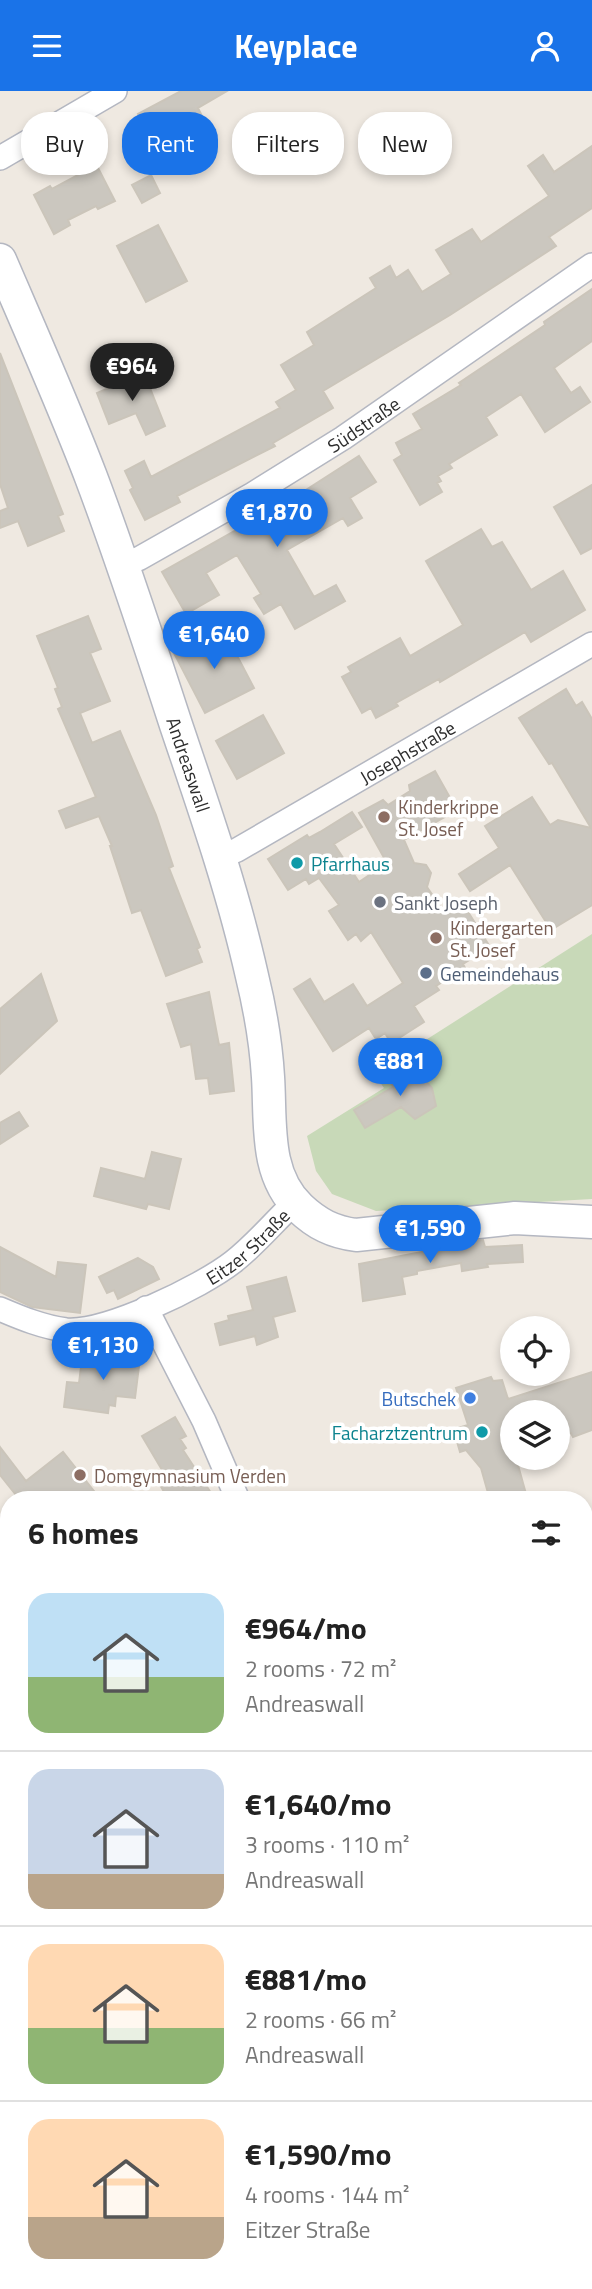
<!DOCTYPE html>
<meta charset="utf-8">
<style>
:root{--surface:#fff;--page:#f2f2f2;--text:#222;--muted:#767676;--line:#e0e0e0;--accent:#1a73e8}
body{margin:0;font-family:"Titillium Web",sans-serif;background:var(--page);color:var(--text);height:100vh;display:flex;flex-direction:column;font-size:26px;white-space:nowrap}
*{box-sizing:border-box;margin:0}
p{font-size:23px;color:var(--muted)}
.icon{flex:none;width:38px;height:38px;fill:none;stroke:currentColor;stroke-width:2;stroke-linecap:round;stroke-linejoin:round}
.map{position:relative;flex:1;overflow:hidden}
.side{position:absolute;left:0px;top:1400px;width:593px;height:798px;display:flex;flex-direction:column;background:var(--surface);border-radius:28px 28px 0 0;box-shadow:0 4px 10px #0003}
.side>*{flex:none}
.hud{position:absolute;left:21px;top:21px;width:551px;height:63px;display:flex;gap:14px}
.controls{position:absolute;left:500px;top:1225px;display:grid;gap:14px}
.controls a{display:grid;place-items:center;width:70px;height:70px;border-radius:50%;background:var(--surface);box-shadow:0 4px 10px #0003;font-size:35px}
.price{position:absolute;translate:-50% -60px;padding:0 16px;border-radius:24px;background:var(--accent);color:#fff;font-size:23px;line-height:46px;filter:drop-shadow(0 2px 4px #0008)}
.price::after{content:'';position:absolute;left:50%;top:42px;width:21px;height:16px;margin-left:-10px;background:inherit;clip-path:polygon(0 0,100% 0,50% 100%)}
.price.on{background:#222;color:#fff}
ul{padding:0;list-style:none}
li{display:flex;align-items:center;gap:21px;height:175px;padding:0 28px}
li+li{border-top:2px solid var(--line)}
li span{display:grid;place-items:center;flex:none;width:196px;height:140px;border-radius:21px;color:#555}
li>.icon{margin-inline-start:auto}
span .icon{width:84px;height:84px;fill:#fffc;stroke-width:1}
li b{font-size:30px}
h2{display:flex;justify-content:space-between;align-items:center;height:84px;padding:0 28px;font-size:30px}
.tag{padding:0 24px;border-radius:28px;background:var(--surface);box-shadow:0 4px 10px #0003;font-size:24px;line-height:63px}
.tag.on{background:var(--accent);color:#fff}
header{display:flex;justify-content:space-between;align-items:center;height:91px;padding:0 28px;background:var(--accent);color:#fff;font-size:32px;font-weight:700}
.map>svg:first-child{display:block}
.green{fill:#b6e59e}
.cemetery{fill:#c8d9b8}
.building{fill:#cbc7bf;stroke:#cbc5ba;stroke-width:2}
.lines{fill:none;stroke-linecap:round;stroke-linejoin:round}
.street-casing{stroke:#b4b7c1;stroke-width:26}
.secondary-casing{stroke:#b4b7c1;stroke-width:35}
.street{stroke:#fff;stroke-width:23}
.secondary{stroke:#fff;stroke-width:32}
.education-dot{fill:#8d6e63;stroke:#fff;stroke-width:2.5}
.culture-dot{fill:#0f9aa8;stroke:#fff;stroke-width:2.5}
.worship-dot{fill:#6b7280;stroke:#fff;stroke-width:2.5}
.service-dot{fill:#5c6f8a;stroke:#fff;stroke-width:2.5}
.shop-dot{fill:#3f7fe0;stroke:#fff;stroke-width:2.5}
.labels{text-anchor:middle;dominant-baseline:central;stroke-width:7;stroke-linejoin:round;paint-order:stroke}
.street-label{font-size:19px;fill:#2e2e2e;stroke:#fff}
.education-label{font-size:19px;fill:#785e54;stroke:#fff;text-anchor:start}
.culture-label{font-size:19px;fill:#0d838f;stroke:#fff;text-anchor:start}
.worship-label{font-size:19px;fill:#5b616d;stroke:#fff;text-anchor:start}
.service-label{font-size:19px;fill:#4e5e75;stroke:#fff;text-anchor:start}
.shop-label{font-size:19px;fill:#366cbe;stroke:#fff;text-anchor:end}
</style>
<header><svg class="icon" aria-label="menu" viewBox="0 0 24 24"><path d="M4 6h16M4 12h16M4 18h16"/></svg>Keyplace<svg class="icon" aria-label="person" viewBox="0 0 24 24"><circle cx="12" cy="8" r="4"/><path d="M4 21q1-7 8-7t8 7"/></svg></header>
<div class="map">
<svg width="592" height="2198" viewBox="0 0 592 2198">
<rect width="100%" height="100%" fill="#efe9e1"/>
<path class="green" d="M0 2068 9 2073V2189H262L290 2196 308 2198H0Z"/>
<path class="cemetery" d="M592 843V1108L376 1120 332 1103 316 1080 307 1045 384 997 374 982Z"/>
<path class="building" d="M181 0H227L198 17 203 27 154 54 138 23Z
M592 55V117L549 146 556 155 450 224 323 300 333 317 273 352 275 355 177 405 180 411 145 429 130 399 133 397 125 380 144 370 151 386 280 317 276 311 296 299 281 274 314 254 307 241 376 197 370 187 390 175 396 187 408 179 422 201 451 183 436 159 472 138 481 151 549 105 528 75 543 64 554 81Z
M95 71 115 110 98 118 96 115 68 129 70 134 54 143 34 104 50 95 52 98 80 83 78 80Z
M151 84 160 102 142 112 132 94Z
M158 134 187 190 146 211 117 155Z
M592 198V250L554 277 571 302 580 296 590 311 545 341 521 303 486 326 497 344 449 373 452 377 438 385 441 390 437 392 442 401 420 414 394 369 402 364 396 352 422 338 413 323 461 294 459 292 545 234 544 231Z
M0 262 63 423 58 425 64 440 28 455 18 430 0 437V420L8 417 0 393Z
M144 282 165 335 146 344 136 322 109 333 97 302Z
M359 365 376 391 350 407 362 427 348 435 343 427 287 459 314 506 336 494 345 510 295 538 281 513 264 523 254 507 261 503 237 464 206 482 219 504 186 523 162 481 298 404Z
M592 394V457L581 463 554 416Z
M481 438 492 456 502 451 531 499 563 480 585 519 531 551 525 541 440 591 439 588 396 612 398 615 376 627 371 617 362 622 342 586 351 581 348 576 400 547 410 565 463 534 426 470Z
M88 525 101 558 90 562 110 610 80 622 92 652 120 640 156 724 173 775 169 777 200 856 197 858 202 871 166 885 141 819 132 822 110 755H112L99 725 66 737 59 720 96 706 58 618 62 616 55 598 58 597 37 545Z
M223 538 254 597 205 622 174 562Z
M566 598 576 615 582 611 592 628V814L551 839 510 774 470 800 459 783 499 757 485 735 532 706 550 734 558 729 591 737 552 672 549 673 519 627Z
M263 624 284 662 237 688 216 650Z
M435 680 457 719 404 749 414 772 426 774 431 782 427 796 442 818 460 808 490 856 463 873 465 877 436 895 439 899 414 915 424 931 391 952 385 942 376 948 369 937 333 960 294 898 310 888 324 911 353 893 367 915 403 892 371 841 361 850 356 843 348 849 329 820 339 814 319 787 309 793 306 788 288 799 268 768 307 744 309 747 320 741 352 721 362 736 334 753 359 791 387 772 359 722 383 709 388 714 410 700 409 694Z
M41 883 57 930 0 983V918Z
M209 901 219 954 229 952 234 1000 210 1003 208 987 196 988 191 953 181 956 167 913Z
M411 974 432 997 436 1015 415 1028 401 1016 365 1037 354 1019 393 996 389 987Z
M19 1021 28 1035 0 1053V1032Z
M152 1061 181 1068 169 1118 148 1113 146 1118 94 1105 101 1077 145 1088Z
M483 1149 485 1156 522 1154 523 1171 487 1173 488 1176 462 1180 461 1172 417 1180V1183L402 1186 405 1203 363 1210 359 1173 432 1159V1155Z
M0 1156 56 1186 58 1171 86 1174 80 1222 32 1216 0 1201Z
M138 1167 153 1176 159 1188 118 1208 114 1199 107 1202 99 1186Z
M286 1186 295 1220 273 1226 278 1246 257 1254 255 1245 220 1254 215 1233 229 1229 228 1225 253 1219 247 1196Z
M83 1260 140 1267 135 1307 116 1305 115 1315 109 1314 108 1322 64 1316 67 1291 79 1292Z
M592 1281V1339L573 1346 571 1342 558 1346V1321H513V1367H516L526 1403 510 1409H490L481 1377 466 1359 460 1361 456 1347 451 1339 468 1334 456 1297 491 1286 493 1290 502 1289 508 1308Z
M175 1326 186 1345 180 1348 186 1357 183 1359 211 1402 200 1409H169L160 1394 168 1389 142 1345Z
M0 1356 26 1390 63 1361 101 1409H20L0 1384Z"/>
<g class="lines">
<g class="street-casing">
<g id="street">
<path d="M0 67 115 0"/>
<path id="s1" d="M122 475 140 467 253 403 343 347 592 174"/>
<path id="s2" d="M220 766 237 759 592 553"/>
<path d="M146 1217 204 1330 238 1409"/>
<path id="s3" d="M0 1218C21 1227 43 1236 66 1239 106 1242 201 1196 233 1171 255 1154 274 1131 294 1112"/>
<path d="M0 1657 9 1667"/>
<path d="M584 1775 592 1773"/>
<path d="M0 1844 9 1853"/>
<path d="M584 1941 592 1946"/>
<path d="M479 2189 490 2198"/>
</g>
</g>
<g class="secondary-casing">
<g id="secondary">
<path id="s4" d="M0 169C31 241 63 313 91 386 122 468 149 551 176 634 204 717 233 800 252 885 260 918 266 952 268 986 271 1031 264 1083 300 1117 317 1133 333 1141 356 1144L515 1127 592 1131"/>
</g>
</g>
<use href="#street" class="street"/>
<use href="#secondary" class="secondary"/>
</g>
<g class="education-dot">
<circle cx="384" cy="726" r="7"/>
<circle cx="436" cy="847" r="7"/>
<circle cx="80" cy="1384" r="7"/>
</g>
<g class="culture-dot">
<circle cx="297" cy="772" r="7"/>
<circle cx="482" cy="1341" r="7"/>
</g>
<circle class="worship-dot" cx="380" cy="811" r="7"/>
<circle class="service-dot" cx="426" cy="882" r="7"/>
<circle class="shop-dot" cx="470" cy="1307" r="7"/>
<g class="labels">
<g class="street-label">
<text stroke="none"><textPath href="#s1" startOffset="280">Südstraße</textPath></text>
<text stroke="none"><textPath href="#s2" startOffset="215">Josephstraße</textPath></text>
<text stroke="none"><textPath href="#s4" startOffset="539">Andreaswall</textPath></text>
<text stroke="none"><textPath href="#s3" startOffset="273">Eitzer Straße</textPath></text>
</g>
<g class="education-label">
<text x="398" y="715">Kinderkrippe<tspan x="398" dy="22">St. Josef</tspan></text>
<text x="450" y="836">Kindergarten<tspan x="450" dy="22">St. Josef</tspan></text>
<text x="94" y="1384">Domgymnasium Verden</text>
</g>
<g class="culture-label">
<text x="311" y="772">Pfarrhaus</text>
<text x="468" y="1341" text-anchor="end">Facharztzentrum</text>
</g>
<g class="worship-label">
<text x="394" y="811">Sankt Joseph</text>
</g>
<g class="service-label">
<text x="440" y="882">Gemeindehaus</text>
</g>
<g class="shop-label">
<text x="456" y="1307">Butschek</text>
</g>
</g>
</svg>
<div class="controls">
<a><svg class="icon" aria-label="locate" viewBox="0 0 24 24"><circle cx="12" cy="12" r="6"/><path d="M12 2v4M12 18v4M2 12h4M18 12h4"/></svg></a>
<a><svg class="icon" aria-label="layers" viewBox="0 0 24 24"><path d="M12 4l9 5-9 5-9-5zM3 14l9 5 9-5"/></svg></a>
</div>
<b class="price on" style="left:132px;top:312px">€964</b>
<b class="price" style="left:277px;top:458px">€1,870</b>
<b class="price" style="left:214px;top:580px">€1,640</b>
<b class="price" style="left:400px;top:1007px">€881</b>
<b class="price" style="left:430px;top:1174px">€1,590</b>
<b class="price" style="left:103px;top:1291px">€1,130</b>
<div class="hud">
<a class="tag">Buy</a>
<a class="tag on">Rent</a>
<a class="tag">Filters</a>
<a class="tag">New</a>
</div>
<section class="side">
<h2>6 homes<svg class="icon" aria-label="filters" viewBox="0 0 24 24"><path d="M4 7h16M4 17h16"/><circle cx="9" cy="7" r="2"/><circle cx="15" cy="17" r="2"/></svg></h2>
<ul>
<li><span style="background:linear-gradient(#bfe0f5 60%,#8fb573 0)"><svg class="icon" aria-label="home" viewBox="0 0 24 24"><path d="M3 11l9-7 9 7M6 9v11h12V9"/></svg></span><div><b>€964/mo</b><p>2 rooms · 72 m²</p><p>Andreaswall</p></div></li>
<li><span style="background:linear-gradient(#c9d6e8 75%,#b9a48a 0)"><svg class="icon" aria-label="home" viewBox="0 0 24 24"><path d="M3 11l9-7 9 7M6 9v11h12V9"/></svg></span><div><b>€1,640/mo</b><p>3 rooms · 110 m²</p><p>Andreaswall</p></div></li>
<li><span style="background:linear-gradient(#ffd9b3 60%,#8fb573 0)"><svg class="icon" aria-label="home" viewBox="0 0 24 24"><path d="M3 11l9-7 9 7M6 9v11h12V9"/></svg></span><div><b>€881/mo</b><p>2 rooms · 66 m²</p><p>Andreaswall</p></div></li>
<li><span style="background:linear-gradient(#ffd9b3 70%,#b9a48a 0)"><svg class="icon" aria-label="home" viewBox="0 0 24 24"><path d="M3 11l9-7 9 7M6 9v11h12V9"/></svg></span><div><b>€1,590/mo</b><p>4 rooms · 144 m²</p><p>Eitzer Straße</p></div></li>
</ul>
</section>
</div>
